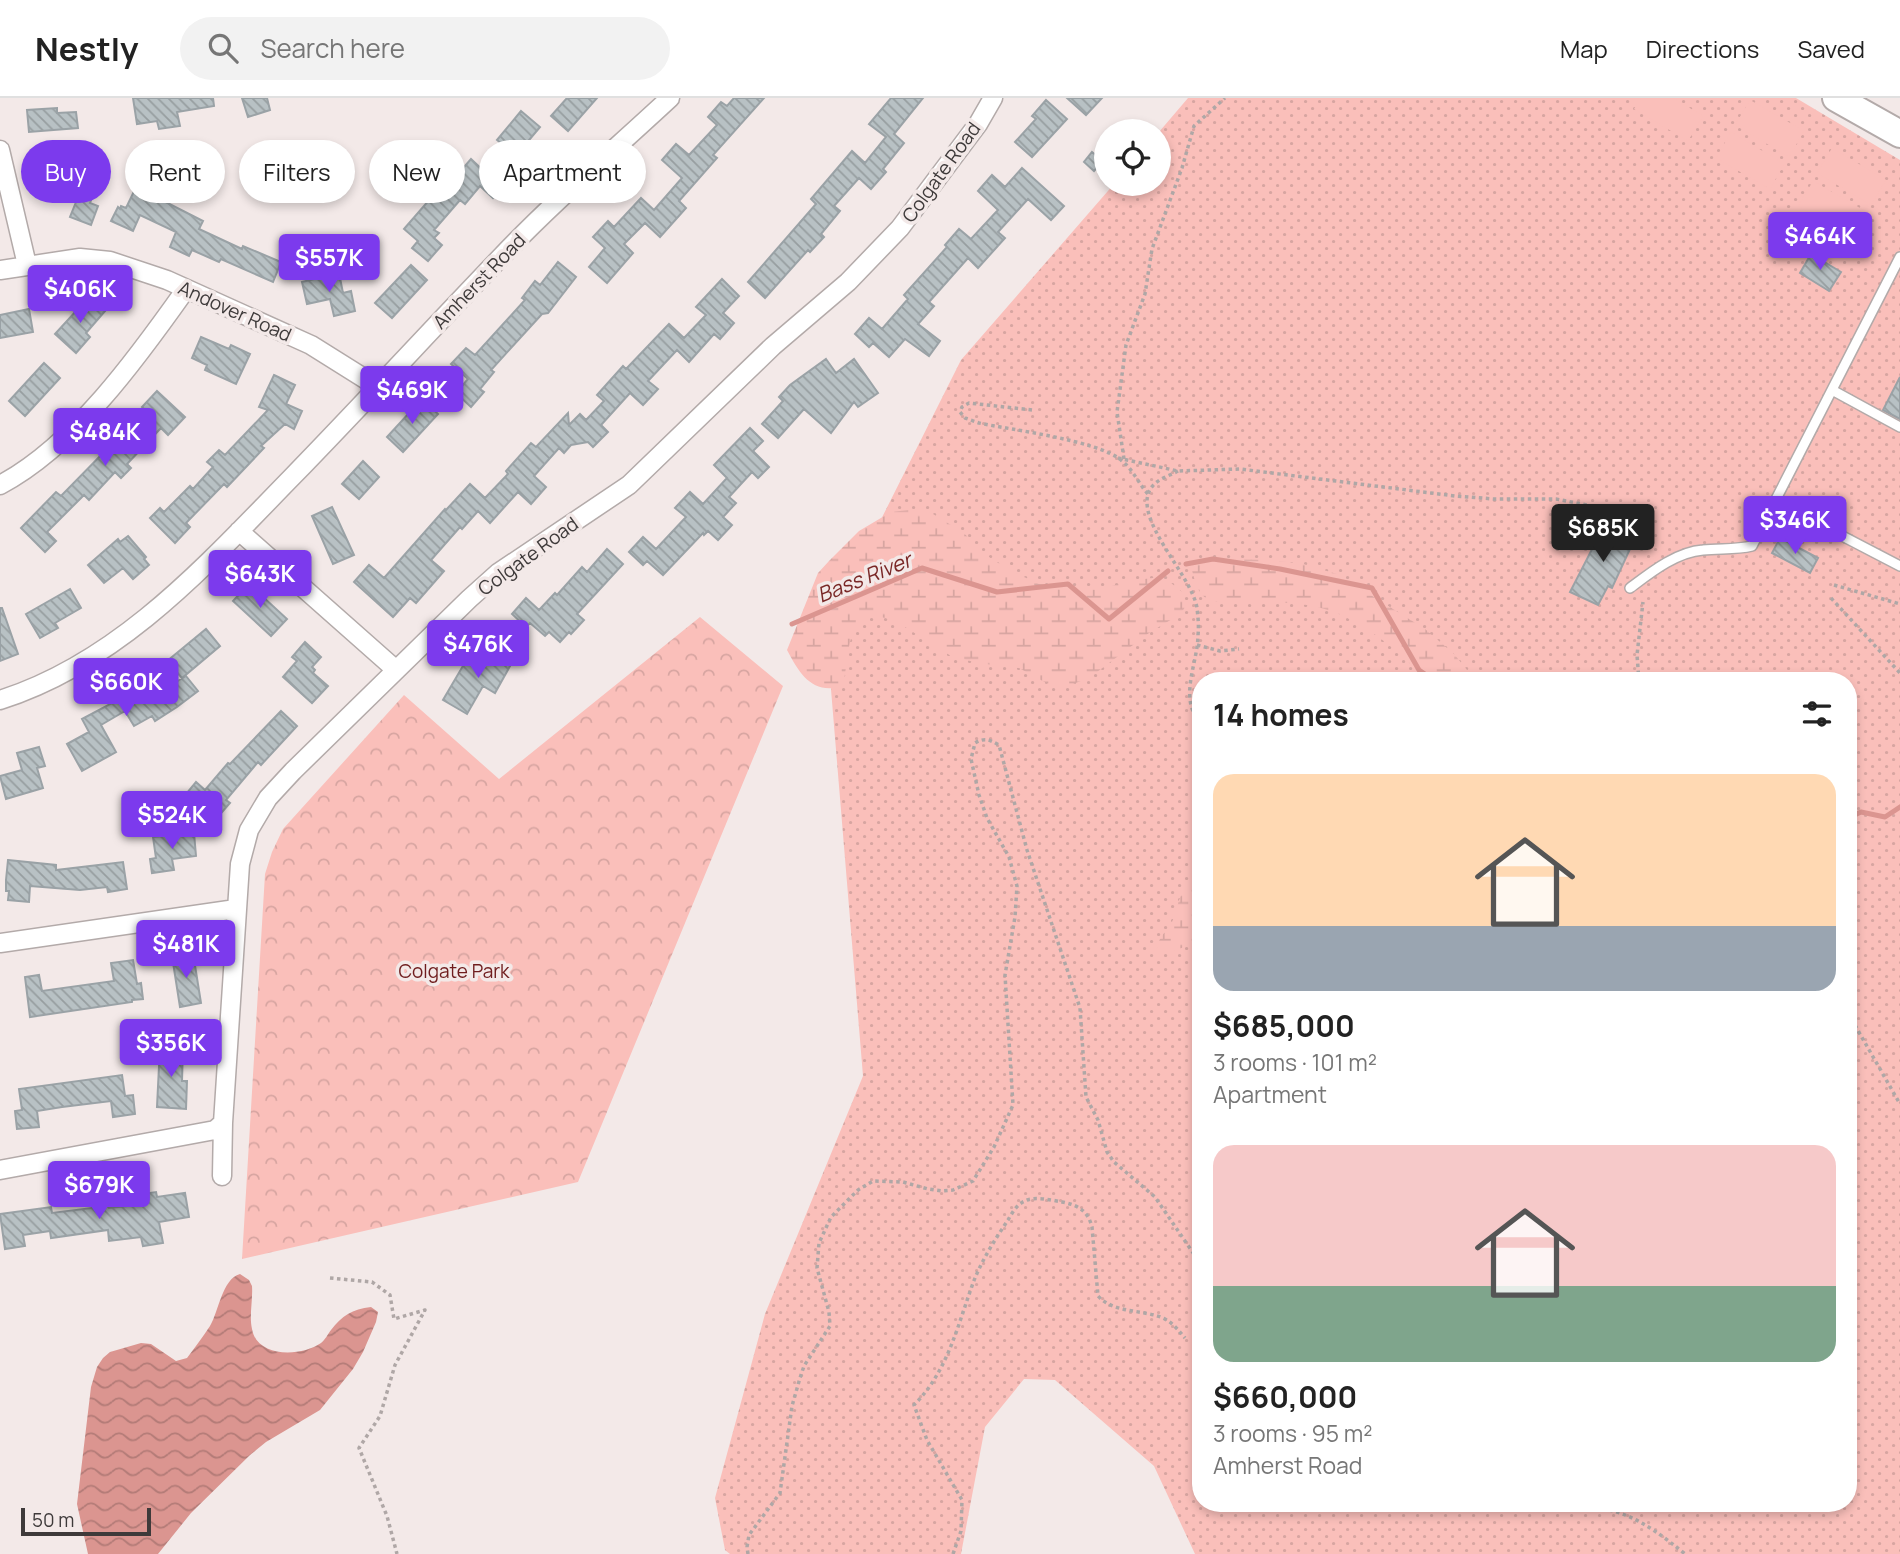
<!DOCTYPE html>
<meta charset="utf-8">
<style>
:root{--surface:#fff;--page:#f2f2f2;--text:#222;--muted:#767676;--line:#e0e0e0;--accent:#7c3aed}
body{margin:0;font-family:Manrope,sans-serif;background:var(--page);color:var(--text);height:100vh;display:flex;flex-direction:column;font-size:26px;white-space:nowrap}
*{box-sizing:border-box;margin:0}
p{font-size:23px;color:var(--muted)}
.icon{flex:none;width:38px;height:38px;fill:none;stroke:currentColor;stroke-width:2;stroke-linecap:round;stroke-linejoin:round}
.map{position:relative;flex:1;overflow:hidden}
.drawer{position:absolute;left:1192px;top:574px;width:665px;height:840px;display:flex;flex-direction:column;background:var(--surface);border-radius:28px;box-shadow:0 4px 10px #0003}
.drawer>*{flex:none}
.hud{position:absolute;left:21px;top:42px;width:665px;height:63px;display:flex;gap:14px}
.fabs{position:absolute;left:1094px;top:21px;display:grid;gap:14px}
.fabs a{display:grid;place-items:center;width:77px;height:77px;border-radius:50%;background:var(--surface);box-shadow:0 4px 10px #0003;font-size:35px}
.scale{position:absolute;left:21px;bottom:18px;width:130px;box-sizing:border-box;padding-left:7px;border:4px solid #3e3a3a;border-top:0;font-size:19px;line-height:24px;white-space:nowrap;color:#3e3a3a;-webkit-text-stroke:5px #f3e9e8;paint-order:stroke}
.price{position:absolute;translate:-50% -60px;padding:0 16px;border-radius:7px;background:var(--accent);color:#fff;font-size:23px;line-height:46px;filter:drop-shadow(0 2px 4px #0008)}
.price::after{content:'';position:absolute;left:50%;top:42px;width:21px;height:16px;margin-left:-10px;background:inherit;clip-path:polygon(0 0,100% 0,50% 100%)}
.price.on{background:#222;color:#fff}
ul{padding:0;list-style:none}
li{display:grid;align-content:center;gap:14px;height:371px;padding:0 21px}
li span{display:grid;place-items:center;height:217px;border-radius:21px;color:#555}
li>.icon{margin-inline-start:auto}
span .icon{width:126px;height:126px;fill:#fffc;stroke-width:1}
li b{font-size:30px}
h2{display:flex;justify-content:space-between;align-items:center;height:84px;padding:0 21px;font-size:30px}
.chip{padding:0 24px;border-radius:32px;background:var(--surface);box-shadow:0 4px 10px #0003;font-size:24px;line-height:63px}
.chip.on{background:var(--accent);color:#fff}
header{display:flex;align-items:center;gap:42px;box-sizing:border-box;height:98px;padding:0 35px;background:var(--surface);border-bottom:2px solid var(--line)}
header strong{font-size:33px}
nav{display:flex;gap:38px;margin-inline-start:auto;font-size:24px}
.search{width:490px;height:63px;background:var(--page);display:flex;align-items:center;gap:18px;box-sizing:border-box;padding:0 24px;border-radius:38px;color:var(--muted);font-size:26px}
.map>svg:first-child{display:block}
.grass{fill:url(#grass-dots);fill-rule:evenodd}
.wetland{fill:url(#wetland-marsh)}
.park{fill:url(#park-crowns)}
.pitch{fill:#fabfba}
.water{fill:url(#water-waves)}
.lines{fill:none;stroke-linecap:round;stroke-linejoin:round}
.stream{stroke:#db9590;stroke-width:5}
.building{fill:url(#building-back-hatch);stroke:#9aa2a6;stroke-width:2}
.service-casing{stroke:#b3aaa9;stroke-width:12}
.minor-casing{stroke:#b3aaa9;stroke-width:21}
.secondary-casing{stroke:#b3aaa9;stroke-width:30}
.path{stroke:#afa7a6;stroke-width:3.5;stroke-dasharray:3.5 3.5;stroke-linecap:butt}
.service{stroke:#fff;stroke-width:9}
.minor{stroke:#fff;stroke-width:18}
.secondary{stroke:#fff;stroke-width:26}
.labels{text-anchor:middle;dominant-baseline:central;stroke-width:7;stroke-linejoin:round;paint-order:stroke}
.street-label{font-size:19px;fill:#3e3a3a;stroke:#f3e9e8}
.park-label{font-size:19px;fill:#6f1d1e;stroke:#f3e9e8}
.water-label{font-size:21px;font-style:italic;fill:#7a2827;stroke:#f3e9e8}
</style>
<header>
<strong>Nestly</strong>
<div class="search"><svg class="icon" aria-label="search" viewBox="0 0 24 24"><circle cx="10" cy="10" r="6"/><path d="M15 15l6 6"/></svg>Search here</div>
<nav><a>Map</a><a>Directions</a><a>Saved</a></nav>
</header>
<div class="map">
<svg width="1900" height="1456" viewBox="0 0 1900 1456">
<defs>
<pattern id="grass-dots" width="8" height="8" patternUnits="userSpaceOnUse" patternTransform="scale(1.75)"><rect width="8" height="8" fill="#fabfba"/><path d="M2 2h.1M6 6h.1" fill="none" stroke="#d7a5a1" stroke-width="1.8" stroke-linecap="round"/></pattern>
<pattern id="wetland-marsh" width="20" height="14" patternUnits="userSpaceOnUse" patternTransform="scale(1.75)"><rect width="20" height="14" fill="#fabfba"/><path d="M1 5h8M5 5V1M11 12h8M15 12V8" fill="none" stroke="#d7a5a1"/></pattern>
<pattern id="park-crowns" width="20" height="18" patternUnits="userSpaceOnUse" patternTransform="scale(1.75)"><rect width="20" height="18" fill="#fabfba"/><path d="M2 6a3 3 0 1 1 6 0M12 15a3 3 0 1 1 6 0" fill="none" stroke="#d7a5a1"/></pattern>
<pattern id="water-waves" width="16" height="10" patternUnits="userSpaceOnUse" patternTransform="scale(1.75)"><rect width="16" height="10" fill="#db9590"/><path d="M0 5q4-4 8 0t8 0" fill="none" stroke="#b37b77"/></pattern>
<pattern id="building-back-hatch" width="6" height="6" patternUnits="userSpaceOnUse" patternTransform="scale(1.75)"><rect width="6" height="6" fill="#b8c1c4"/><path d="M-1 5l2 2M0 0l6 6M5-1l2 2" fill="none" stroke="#979ea0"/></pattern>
</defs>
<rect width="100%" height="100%" fill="#f3e9e8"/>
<path class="grass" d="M1188 0H1796L1900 62V1456H1195L1154 1368 1055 1282 1024 1281 985 1329 961 1456H730L725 1452 715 1400 765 1216 863 978 826 531 961 262 1114 86H1158L1159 34ZM1200 583H1848V1405H1200Z"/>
<path class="wetland" d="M918 411 933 416 964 435 981 454 1011 473 1039 486 1099 492 1128 483 1153 480 1171 485 1181 493 1186 504 1184 511 1177 518 1149 535 1089 580 1070 587H1050L1019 570 978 565 951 558 894 522 872 517 857 524C846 548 848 564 843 588 813 597 800 577 787 552L818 475 829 463 859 433 891 414Z
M1213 461 1271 462 1303 466 1337 476 1425 531 1454 556 1476 583H1427C1400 554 1369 527 1331 513 1308 504 1281 505 1256 503 1241 502 1222 508 1208 501 1196 495 1195 481 1191 469Z
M1200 780V844L1169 854H1157C1156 839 1170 832 1174 819 1179 804 1180 794 1190 782Z"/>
<path class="park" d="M700 519 783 588 578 1084 242 1161 265 776 272 754 283 731 404 597 499 681Z"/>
<path class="pitch" d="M1641 0H1673L1703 18 1688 43 1634 11Z
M1750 2 1804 33 1789 59 1735 27Z
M1731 34 1784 66 1770 91 1716 60Z
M1832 50 1886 82 1871 107 1817 75Z
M1813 83 1867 114 1851 140 1798 108Z"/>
<path class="water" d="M240 1176 249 1182 252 1188C253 1202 249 1218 252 1231 257 1260 301 1259 321 1245 325 1242 328 1236 331 1232 342 1218 352 1211 371 1209L378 1214 376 1224 363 1254 353 1271 320 1312 266 1344 250 1357 191 1415 158 1456H88L77 1406 91 1289 97 1269 103 1260 110 1254 141 1245 151 1246 176 1263 187 1260C195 1249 203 1239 210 1228 219 1213 222 1181 240 1176Z"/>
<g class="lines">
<path class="stream" d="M1186 466 1213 461 1280 471 1372 490 1419 572 1435 583
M792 526 922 470 997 494 1068 486 1109 521 1168 473
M1848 720 1861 714 1885 719 1900 709"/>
</g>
<path class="building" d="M133 0H213L214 8 177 14 180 28 159 31 157 23 137 26Z
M242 0H267L270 12 248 19Z
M567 0H597L568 33 551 18Z
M734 0H764L713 57 717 60 679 103 686 110 660 139 645 125 624 146 633 155 607 185 589 169 605 150 593 139 608 123 614 129 641 100 654 112 682 80 662 62 676 46 689 57 717 27 708 19 721 4 727 8Z
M891 0H923L894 36 904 45 883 71 886 74 871 91 859 80 834 108 840 113 821 136 824 139 810 154 808 152 765 200 748 184 816 106 811 101 852 53 865 65 886 39 869 26Z
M1067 0H1102L1086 17Z
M1046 2 1067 21 1032 59 1015 44 1036 21 1032 18Z
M57 10V15L76 14 78 30 29 34 27 12Z
M521 13 540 29 524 48 536 59 523 75 519 71 493 100 480 88 465 106 460 102 434 132 439 135 434 140 442 147 428 163 412 150 418 143 404 131 443 86 446 90 471 61 488 77 510 53 497 42Z
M1092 54 1103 63 1094 73 1084 64Z
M1022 70 1064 108 1051 122 1028 101 998 134 1005 140 978 170 968 160 929 204 934 208 918 226 940 243 929 258 905 241 889 259 873 245 869 249 855 236 869 220 882 231 908 201 904 197 947 149 945 147 959 131 971 141 998 112 978 93 992 77 1005 89Z
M85 71 101 77 90 105 98 108 91 127 70 119 76 104 53 95 62 73 82 81Z
M136 89 203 123 199 131 242 151 243 148 281 164 273 184 221 161 219 164 192 152 189 158 170 149 176 134 140 117 133 133 111 123 118 109 120 111 121 108 126 110Z
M1811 156 1841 174 1829 193 1800 175Z
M558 164 576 179 548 215 542 216 491 272 494 274 480 291 484 294 471 309 456 295 468 281 451 266 466 250 475 257 525 202 522 200 535 183 540 187Z
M411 167 427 182 392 220 375 205Z
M339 175 343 195 351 193 355 213 334 218 330 201 307 206 302 184Z
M722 181 739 198 723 215 734 225 720 241 714 236 689 264 677 252 648 283 658 291 643 307 630 295 601 327 608 334 593 349 588 344 571 347 564 355 559 350 534 378 546 389 531 406 518 394 490 425 478 413 462 431 460 429 431 462 444 473 416 505 410 500 393 519 354 484 369 467 384 480 445 411 446 412 470 386 485 400 508 376 506 373 531 345 536 349 568 315 569 327 580 316 586 322 604 303 597 297 623 268 626 271 669 226 684 240 706 217 696 209Z
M89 199 105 213 86 235 90 239 76 255 55 236Z
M29 211 33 234 0 240V217Z
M201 239 229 251 231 247 250 256 236 286 205 272 207 267 192 260Z
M826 261 836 275 854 261 878 295 858 309 854 304 831 335 804 311 778 340 762 326 783 303 779 299 790 287Z
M44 265 60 280 25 318 9 303Z
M274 277 295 287 286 306 302 313 294 331 285 326 261 348 264 350 227 389 224 386 186 425 190 429 175 445 150 420 160 410 164 414 190 388 193 391 213 369 207 364 219 352 225 357 268 312 259 309Z
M1900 279V321L1883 312Z
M157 293 185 319 168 337 161 330 127 366 131 370 121 380 115 374 89 402 84 397 47 434 56 443 45 454 21 430 56 394 61 398 109 349 111 350 146 313 142 309Z
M422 301 438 316 403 354 387 339Z
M750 330 763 343 753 353 769 369 758 380 752 374 729 399 736 405 723 419 732 427 718 442 708 433 704 437 703 435 663 477 647 463 643 467 629 454 643 439 656 451 686 419 675 410 690 394 703 406 727 380 714 367Z
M363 363 379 379 359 401 342 386Z
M332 409 354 457 333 466 312 418Z
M1606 424 1636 438 1612 490 1608 488 1598 507 1570 494Z
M128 438 146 459 144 461 149 467 133 481 123 470 104 485 88 467 118 441 120 444Z
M1780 440 1818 460 1810 475 1772 455Z
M607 451 623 466 577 516 584 522 571 536 569 534 560 544 549 534 545 538 530 525 526 529 512 516 526 500 539 512 555 495 557 497 582 469 587 474Z
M249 486 287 521 271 538 233 503Z
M70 491 81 510 55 525 58 530 40 540 26 516Z
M0 510H2L18 556 0 563Z
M206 531 220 548 182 580 167 563Z
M305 544 321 559 312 569 315 572 313 575 328 588 312 605 283 579 297 563 292 559Z
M493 549 514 561 495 595 483 588 467 616 443 602 467 561 481 569Z
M186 578 198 593 177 609 155 623 152 618 134 628 125 613 101 627 116 654 82 673 67 646 89 634 82 621 118 602 114 596 135 583 146 602Z
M281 613 297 628 261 667 258 664 226 702 230 705 216 721 186 696 196 684 205 692 228 665 230 666Z
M39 649 45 668 37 670 43 690 6 701 0 678 22 672 17 655Z
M194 735 196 758 172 761 174 772 152 775 150 761 156 760 153 739Z
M8 762 56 767V772L123 764 127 791 108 794 107 789 80 792 30 788 29 804 8 802 9 793H6V782Z
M193 855 201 905 180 909 172 858Z
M133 862 137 886 141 885 143 901 132 902V904L30 919 25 879 39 877 42 893 114 883 111 865Z
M160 948 183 949 182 983H187L186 1011 157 1009Z
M122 977 125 998 133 997 135 1016 113 1019 111 1003 62 1009 37 1013 39 1029 17 1031 15 1013 22 1012 19 991Z
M156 1094 157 1099 185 1095 189 1119 159 1124 163 1145 143 1148 141 1139 109 1143 108 1132 51 1140 50 1133 23 1137 25 1148 5 1151 0 1116 51 1109 52 1115 108 1108 109 1110 136 1107 135 1097Z"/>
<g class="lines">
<g class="service-casing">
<path id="service" d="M1832 292 1900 329
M1775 403 1900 468
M1630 490C1650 475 1676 454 1703 452 1719 450 1735 452 1752 448L1900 159"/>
</g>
<g class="minor-casing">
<path id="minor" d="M0 52 27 167
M0 172 80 160 110 163 167 182 311 247 378 289
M0 387C74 348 138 259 186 191
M239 433 395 571
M0 602C120 564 206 467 292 379 362 307 430 233 500 160 553 104 613 53 670 0
M0 845 236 811
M0 1072 215 1032 223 1025
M222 1078 223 1025 240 766 249 732 268 700 293 673 469 501 498 475 629 387 773 248 848 184 900 130 978 26 993 0"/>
</g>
<g class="secondary-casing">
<path id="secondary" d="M1836 0 1900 36"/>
</g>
<path class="path" d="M1032 312 969 305 962 309 960 314 965 320 979 325C1012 332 1096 342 1121 362 1133 371 1138 385 1148 396
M1118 360 1178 373 1240 371 1455 398 1494 401H1556L1592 408 1641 429
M1124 361 1117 314 1126 247 1145 196 1152 151 1182 70 1194 28 1225 0
M1178 373C1169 378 1157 381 1151 390 1131 420 1192 477 1197 510 1198 519 1199 528 1198 537 1198 565 1178 600 1200 624
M1834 487 1900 506
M1831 500 1900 575
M1197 547 1220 553 1239 551
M1639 583 1637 557 1643 504
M1848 915 1900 1006
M330 1180 372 1184 390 1197 394 1221 425 1212 395 1267 380 1318 359 1350 387 1418 397 1456
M1498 1405C1518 1410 1537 1408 1557 1407 1616 1406 1641 1420 1685 1456
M748 1456 747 1449 749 1437 780 1395 792 1308 800 1280 804 1268 830 1228 829 1214 817 1170 819 1145 831 1119 858 1092 873 1083 903 1084 928 1091 942 1093 953 1092 973 1083 994 1049 1013 1007 1005 877 1015 819 1017 788 1009 759 987 720 979 697 971 661 975 645C985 639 990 642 999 647L1027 752 1080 910 1086 999 1098 1022 1107 1054 1114 1064 1155 1099 1200 1165
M953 1456 961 1433 962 1402 927 1342 914 1307C947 1274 957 1230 972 1188 980 1165 994 1143 1008 1122 1012 1115 1017 1106 1025 1103 1034 1098 1051 1102 1062 1104 1078 1107 1088 1113 1092 1129L1098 1198C1114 1216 1145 1211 1165 1221 1174 1226 1179 1233 1185 1240"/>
<use href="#service" class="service"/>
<use href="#minor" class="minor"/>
<use href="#secondary" class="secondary"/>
</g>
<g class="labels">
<g class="street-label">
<text transform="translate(941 74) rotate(-54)">Colgate Road</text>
<text transform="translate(479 183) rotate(-46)">Amherst Road</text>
<text transform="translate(235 213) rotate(24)">Andover Road</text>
<text transform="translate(528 458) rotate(-36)">Colgate Road</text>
</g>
<g class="park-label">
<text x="454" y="873">Colgate Park</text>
</g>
<g class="water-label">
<text transform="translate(864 479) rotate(-22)">Bass River</text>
</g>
</g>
</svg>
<div class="fabs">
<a><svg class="icon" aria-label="locate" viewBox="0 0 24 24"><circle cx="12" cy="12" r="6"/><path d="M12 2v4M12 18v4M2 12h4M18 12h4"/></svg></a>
</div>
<div class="scale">50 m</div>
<b class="price" style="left:1820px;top:174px">$464K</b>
<b class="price" style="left:329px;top:196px">$557K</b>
<b class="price" style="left:80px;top:227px">$406K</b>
<b class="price" style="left:412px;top:328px">$469K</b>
<b class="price" style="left:105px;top:370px">$484K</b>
<b class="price" style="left:1795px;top:458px">$346K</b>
<b class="price on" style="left:1603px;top:466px">$685K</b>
<b class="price" style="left:260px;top:512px">$643K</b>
<b class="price" style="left:478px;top:582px">$476K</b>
<b class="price" style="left:126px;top:620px">$660K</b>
<b class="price" style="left:172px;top:753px">$524K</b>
<b class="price" style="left:186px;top:882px">$481K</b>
<b class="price" style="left:171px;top:981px">$356K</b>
<b class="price" style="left:99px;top:1123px">$679K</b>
<div class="hud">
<a class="chip on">Buy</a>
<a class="chip">Rent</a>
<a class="chip">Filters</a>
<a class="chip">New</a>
<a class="chip">Apartment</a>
</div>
<section class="drawer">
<h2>14 homes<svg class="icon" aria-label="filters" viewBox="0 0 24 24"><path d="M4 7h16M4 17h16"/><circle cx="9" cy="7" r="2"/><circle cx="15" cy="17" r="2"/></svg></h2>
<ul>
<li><span style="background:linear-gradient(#ffd9b3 70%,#9aa5b1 0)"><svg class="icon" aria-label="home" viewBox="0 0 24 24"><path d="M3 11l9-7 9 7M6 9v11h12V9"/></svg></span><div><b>$685,000</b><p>3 rooms · 101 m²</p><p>Apartment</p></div></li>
<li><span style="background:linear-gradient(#f6c9c9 65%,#7fa58c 0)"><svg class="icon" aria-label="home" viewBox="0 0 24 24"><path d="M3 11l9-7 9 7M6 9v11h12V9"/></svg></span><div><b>$660,000</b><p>3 rooms · 95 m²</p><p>Amherst Road</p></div></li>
</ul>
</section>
</div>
